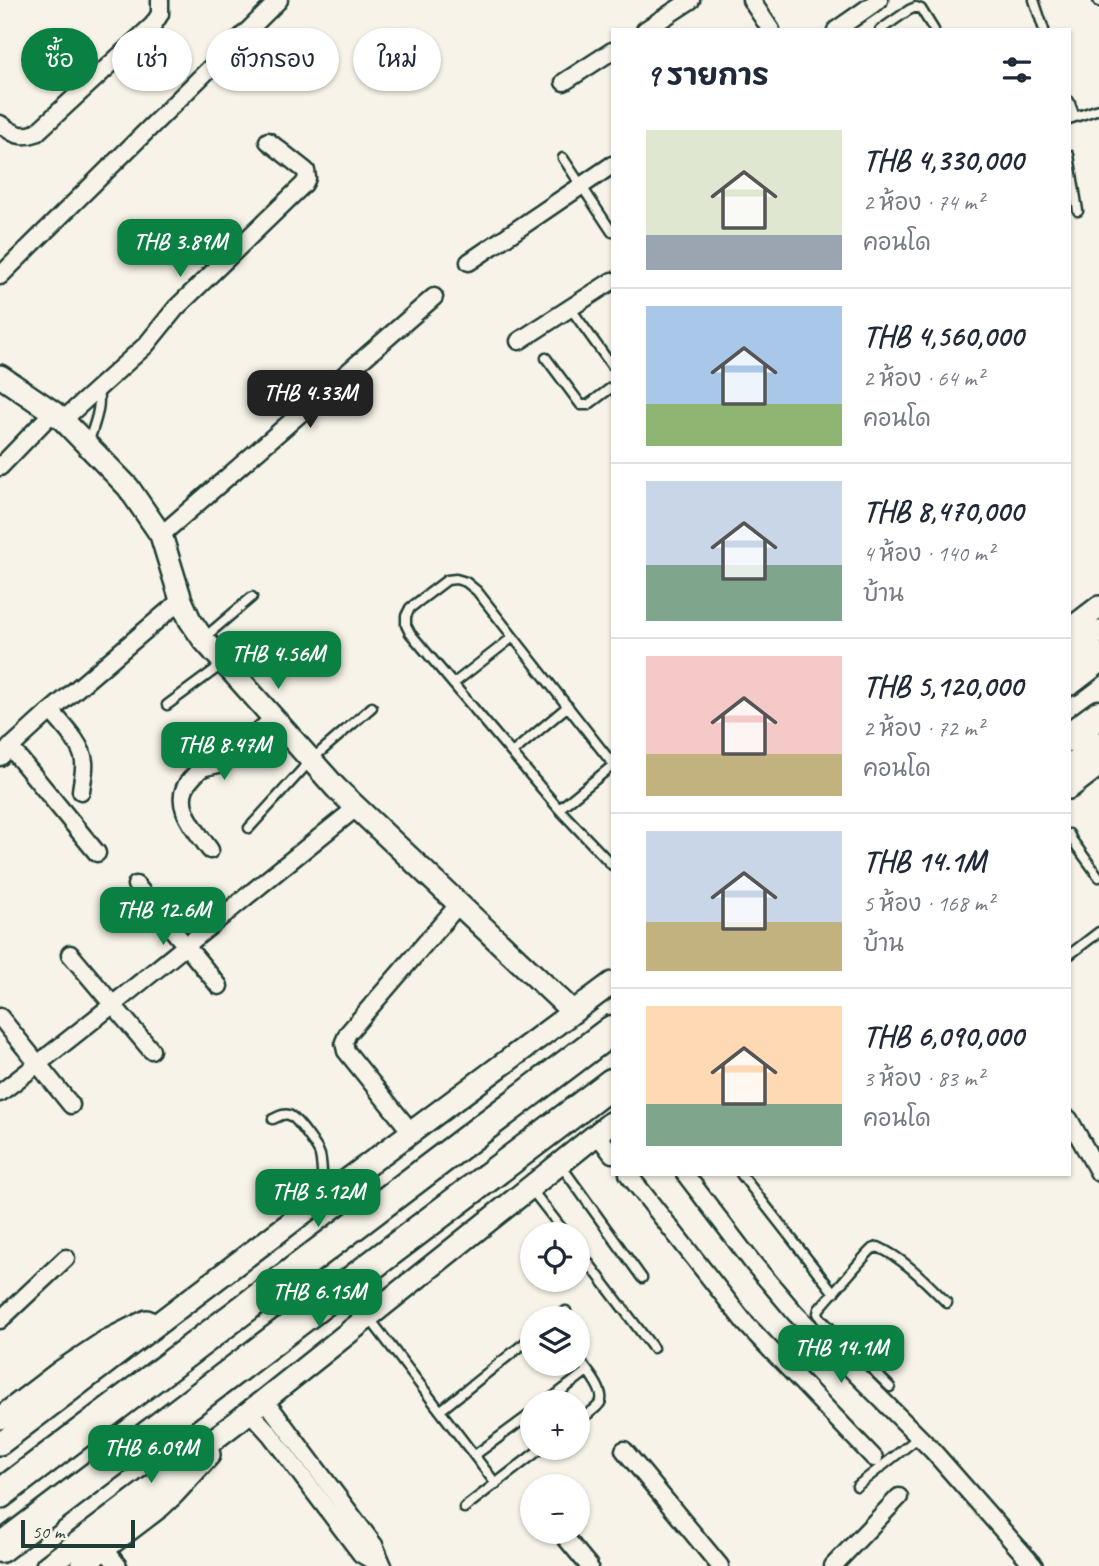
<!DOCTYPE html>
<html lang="th">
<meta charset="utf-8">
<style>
:root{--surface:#fff;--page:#f6f6f7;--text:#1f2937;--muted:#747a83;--line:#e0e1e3;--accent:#0b8043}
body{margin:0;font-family:Caveat,"Playpen Sans Thai",sans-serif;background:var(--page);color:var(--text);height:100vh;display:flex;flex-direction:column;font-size:26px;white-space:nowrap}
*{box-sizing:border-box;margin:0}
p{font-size:23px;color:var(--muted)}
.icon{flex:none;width:38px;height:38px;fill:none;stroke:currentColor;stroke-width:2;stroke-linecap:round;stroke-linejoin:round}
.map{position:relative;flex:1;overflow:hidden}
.side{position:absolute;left:611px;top:28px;width:460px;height:1148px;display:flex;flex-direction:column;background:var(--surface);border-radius:0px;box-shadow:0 2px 5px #0004}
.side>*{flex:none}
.hud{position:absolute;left:21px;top:28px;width:485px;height:63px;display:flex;gap:14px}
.buttons{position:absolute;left:520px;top:1222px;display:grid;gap:14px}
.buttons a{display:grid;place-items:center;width:70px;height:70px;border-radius:50%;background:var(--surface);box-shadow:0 2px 5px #0004;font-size:35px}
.scale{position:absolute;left:21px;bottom:18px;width:114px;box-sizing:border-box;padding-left:7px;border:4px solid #1f3d34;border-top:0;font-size:19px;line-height:24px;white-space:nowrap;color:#1f3d34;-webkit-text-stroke:5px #f7f3e8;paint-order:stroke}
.price{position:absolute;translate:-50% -60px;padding:0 16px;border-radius:14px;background:var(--accent);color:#fff;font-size:23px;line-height:46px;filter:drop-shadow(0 2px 4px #0008)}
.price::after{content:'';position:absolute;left:50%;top:42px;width:21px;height:16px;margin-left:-10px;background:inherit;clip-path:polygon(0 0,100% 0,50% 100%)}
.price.current{background:#222;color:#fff}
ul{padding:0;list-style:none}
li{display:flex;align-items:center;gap:21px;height:175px;padding:0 35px}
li+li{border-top:2px solid var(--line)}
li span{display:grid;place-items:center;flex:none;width:196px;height:140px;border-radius:0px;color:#555}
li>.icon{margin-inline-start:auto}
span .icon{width:84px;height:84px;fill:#fffc;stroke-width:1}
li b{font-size:30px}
h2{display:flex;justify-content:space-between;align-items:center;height:84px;padding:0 35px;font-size:30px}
.tag{padding:0 24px;border-radius:32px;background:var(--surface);box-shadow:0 2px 5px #0004;font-size:24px;line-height:63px}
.tag.current{background:var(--accent);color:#fff}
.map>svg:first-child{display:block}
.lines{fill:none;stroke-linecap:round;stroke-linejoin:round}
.lane-casing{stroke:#1f3d34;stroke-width:13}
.street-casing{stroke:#1f3d34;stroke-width:21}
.secondary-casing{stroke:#1f3d34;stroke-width:26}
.highway-casing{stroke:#1f3d34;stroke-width:33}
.lane{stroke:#f7f3e8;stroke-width:8}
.street{stroke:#f7f3e8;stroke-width:16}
.secondary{stroke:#f7f3e8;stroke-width:21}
.highway{stroke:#f7f3e8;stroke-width:28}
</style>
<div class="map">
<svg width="1099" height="1566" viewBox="0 0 1099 1566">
<rect width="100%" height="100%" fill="#f7f3e8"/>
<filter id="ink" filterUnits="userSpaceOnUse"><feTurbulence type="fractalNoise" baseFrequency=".0143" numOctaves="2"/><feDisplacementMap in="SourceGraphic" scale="14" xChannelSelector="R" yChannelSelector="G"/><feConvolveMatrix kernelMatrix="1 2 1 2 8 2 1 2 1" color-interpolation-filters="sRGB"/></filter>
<g filter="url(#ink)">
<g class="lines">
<g class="lane-casing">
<path id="lane" d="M1034 0 1044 30
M1098 0 1099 2
M880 30 909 10 916 7 921 9 934 30
M1069 101 1075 117
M1069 119 1099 109
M1069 155 1078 211
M563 158 612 232
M571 309 612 366
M546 358 581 405H588L612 387
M88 444C93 427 102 408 98 390
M205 637 252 597
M453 684 513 637
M167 705 224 663
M512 753 568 706
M612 763 477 591 466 582 456 579 447 580 410 608 406 616V625L410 633 559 809 612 865
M559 809 612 766
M249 828 311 760 372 707
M1069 834 1072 840 1099 877
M1069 955 1099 932
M273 1119C278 1117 283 1113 289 1115 296 1117 318 1148 320 1155 323 1168 322 1183 323 1195
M560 1164 642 1278
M741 1174 834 1293
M531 1189 566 1234
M578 1249 653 1348
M557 1318 566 1311
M370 1319 496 1484
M578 1358C584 1367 607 1392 600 1403 596 1410 584 1416 578 1421
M890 1387 821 1319 818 1313 819 1309 867 1254 872 1249 878 1247C905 1259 927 1283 947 1303
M547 1402 587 1371
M441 1410 532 1337
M475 1455 532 1413
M857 1486 919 1437
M464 1508 543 1447"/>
</g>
<g class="street-casing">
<path id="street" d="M751 0 771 30
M645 30 691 0
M836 30 879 0
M564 82 612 51
M0 124C13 133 20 139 36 133L153 25 160 14V0
M469 262 612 165
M0 276 279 0
M519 341 612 281
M63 420 146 345 176 308 304 184 307 178 306 171 268 141
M0 467 53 412
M161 535 434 297
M51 711C62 724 83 745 84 762 85 771 82 781 81 791
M10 747 97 853
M0 757 46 715 181 600
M210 850C196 830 169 802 191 779 195 775 198 770 203 768 210 765 218 765 224 762L274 718
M136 885 219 986
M70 954 151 1050
M0 1017 71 1105
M0 1093C121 1001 237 903 356 808
M1069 1119 1099 1173
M412 1133 346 1051 344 1042 348 1033 459 904
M597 1134 612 1154
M628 1174 746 1324 874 1458
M685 1174 752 1262 795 1313 932 1450 1034 1566
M0 1320 66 1258
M265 1400 374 1545 383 1566
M250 1412 270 1434 361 1554 382 1566
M624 1450 720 1566
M560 1531 589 1566
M104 1548 118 1566
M833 1566 899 1497"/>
</g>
<g class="secondary-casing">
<path id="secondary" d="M0 376 53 412 63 420 128 487 161 535 181 600 190 620 203 639 336 788 573 1012
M1069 630 1099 607
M1069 655 1099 632
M1069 765 1099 743
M1069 788 1099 765
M0 1418 60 1372 105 1342 147 1321
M0 1444 323 1198 612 983
M47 1566 238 1421 612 1122
M81 1566 159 1507 174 1493 209 1455"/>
</g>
<g class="highway-casing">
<path id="highway" d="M1069 681 1099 658
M1069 737 1099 715
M0 1494 612 1030
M0 1548 612 1083"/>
</g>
<use href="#lane" class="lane"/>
<use href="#street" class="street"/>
<use href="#secondary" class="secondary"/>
<use href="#highway" class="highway"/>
</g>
</g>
</svg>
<div class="buttons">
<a><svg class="icon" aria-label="locate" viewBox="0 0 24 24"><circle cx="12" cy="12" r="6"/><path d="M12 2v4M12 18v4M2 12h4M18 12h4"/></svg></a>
<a><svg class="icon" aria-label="layers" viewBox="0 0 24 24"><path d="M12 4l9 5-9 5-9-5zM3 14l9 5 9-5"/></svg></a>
<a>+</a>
<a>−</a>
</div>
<div class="scale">50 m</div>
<b class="price" style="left:180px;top:279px">THB 3.89M</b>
<b class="price current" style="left:310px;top:430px">THB 4.33M</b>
<b class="price" style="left:278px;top:691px">THB 4.56M</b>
<b class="price" style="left:224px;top:782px">THB 8.47M</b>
<b class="price" style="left:163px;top:947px">THB 12.6M</b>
<b class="price" style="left:318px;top:1229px">THB 5.12M</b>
<b class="price" style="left:319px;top:1329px">THB 6.15M</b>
<b class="price" style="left:841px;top:1385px">THB 14.1M</b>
<b class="price" style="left:151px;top:1485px">THB 6.09M</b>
<div class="hud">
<a class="tag current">ซื้อ</a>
<a class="tag">เช่า</a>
<a class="tag">ตัวกรอง</a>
<a class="tag">ใหม่</a>
</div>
<section class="side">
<h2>9 รายการ<svg class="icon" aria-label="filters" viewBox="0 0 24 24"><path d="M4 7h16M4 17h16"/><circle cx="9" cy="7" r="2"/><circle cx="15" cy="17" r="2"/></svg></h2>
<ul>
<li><span style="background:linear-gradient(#dfe7d0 75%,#9aa5b1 0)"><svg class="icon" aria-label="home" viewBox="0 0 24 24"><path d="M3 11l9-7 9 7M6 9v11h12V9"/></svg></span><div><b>THB 4,330,000</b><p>2 ห้อง · 74 m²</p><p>คอนโด</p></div></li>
<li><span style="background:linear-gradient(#a9c7e8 70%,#8fb573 0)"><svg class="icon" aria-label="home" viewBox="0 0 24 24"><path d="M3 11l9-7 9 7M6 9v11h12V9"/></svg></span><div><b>THB 4,560,000</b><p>2 ห้อง · 64 m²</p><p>คอนโด</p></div></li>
<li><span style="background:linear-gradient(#c9d6e8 60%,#7fa58c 0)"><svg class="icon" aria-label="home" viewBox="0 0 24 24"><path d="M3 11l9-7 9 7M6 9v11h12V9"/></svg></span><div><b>THB 8,470,000</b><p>4 ห้อง · 140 m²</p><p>บ้าน</p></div></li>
<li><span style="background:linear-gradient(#f6c9c9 70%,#c2b280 0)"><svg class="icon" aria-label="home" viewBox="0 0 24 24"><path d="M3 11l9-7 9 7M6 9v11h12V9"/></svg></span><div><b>THB 5,120,000</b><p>2 ห้อง · 72 m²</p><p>คอนโด</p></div></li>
<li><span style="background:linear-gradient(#c9d6e8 65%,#c2b280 0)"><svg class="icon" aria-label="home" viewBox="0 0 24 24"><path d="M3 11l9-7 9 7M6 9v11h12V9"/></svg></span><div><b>THB 14.1M</b><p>5 ห้อง · 168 m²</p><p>บ้าน</p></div></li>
<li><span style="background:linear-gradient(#ffd9b3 70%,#7fa58c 0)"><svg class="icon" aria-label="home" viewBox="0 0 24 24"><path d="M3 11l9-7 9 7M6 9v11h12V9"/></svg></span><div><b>THB 6,090,000</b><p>3 ห้อง · 83 m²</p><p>คอนโด</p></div></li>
</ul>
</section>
</div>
